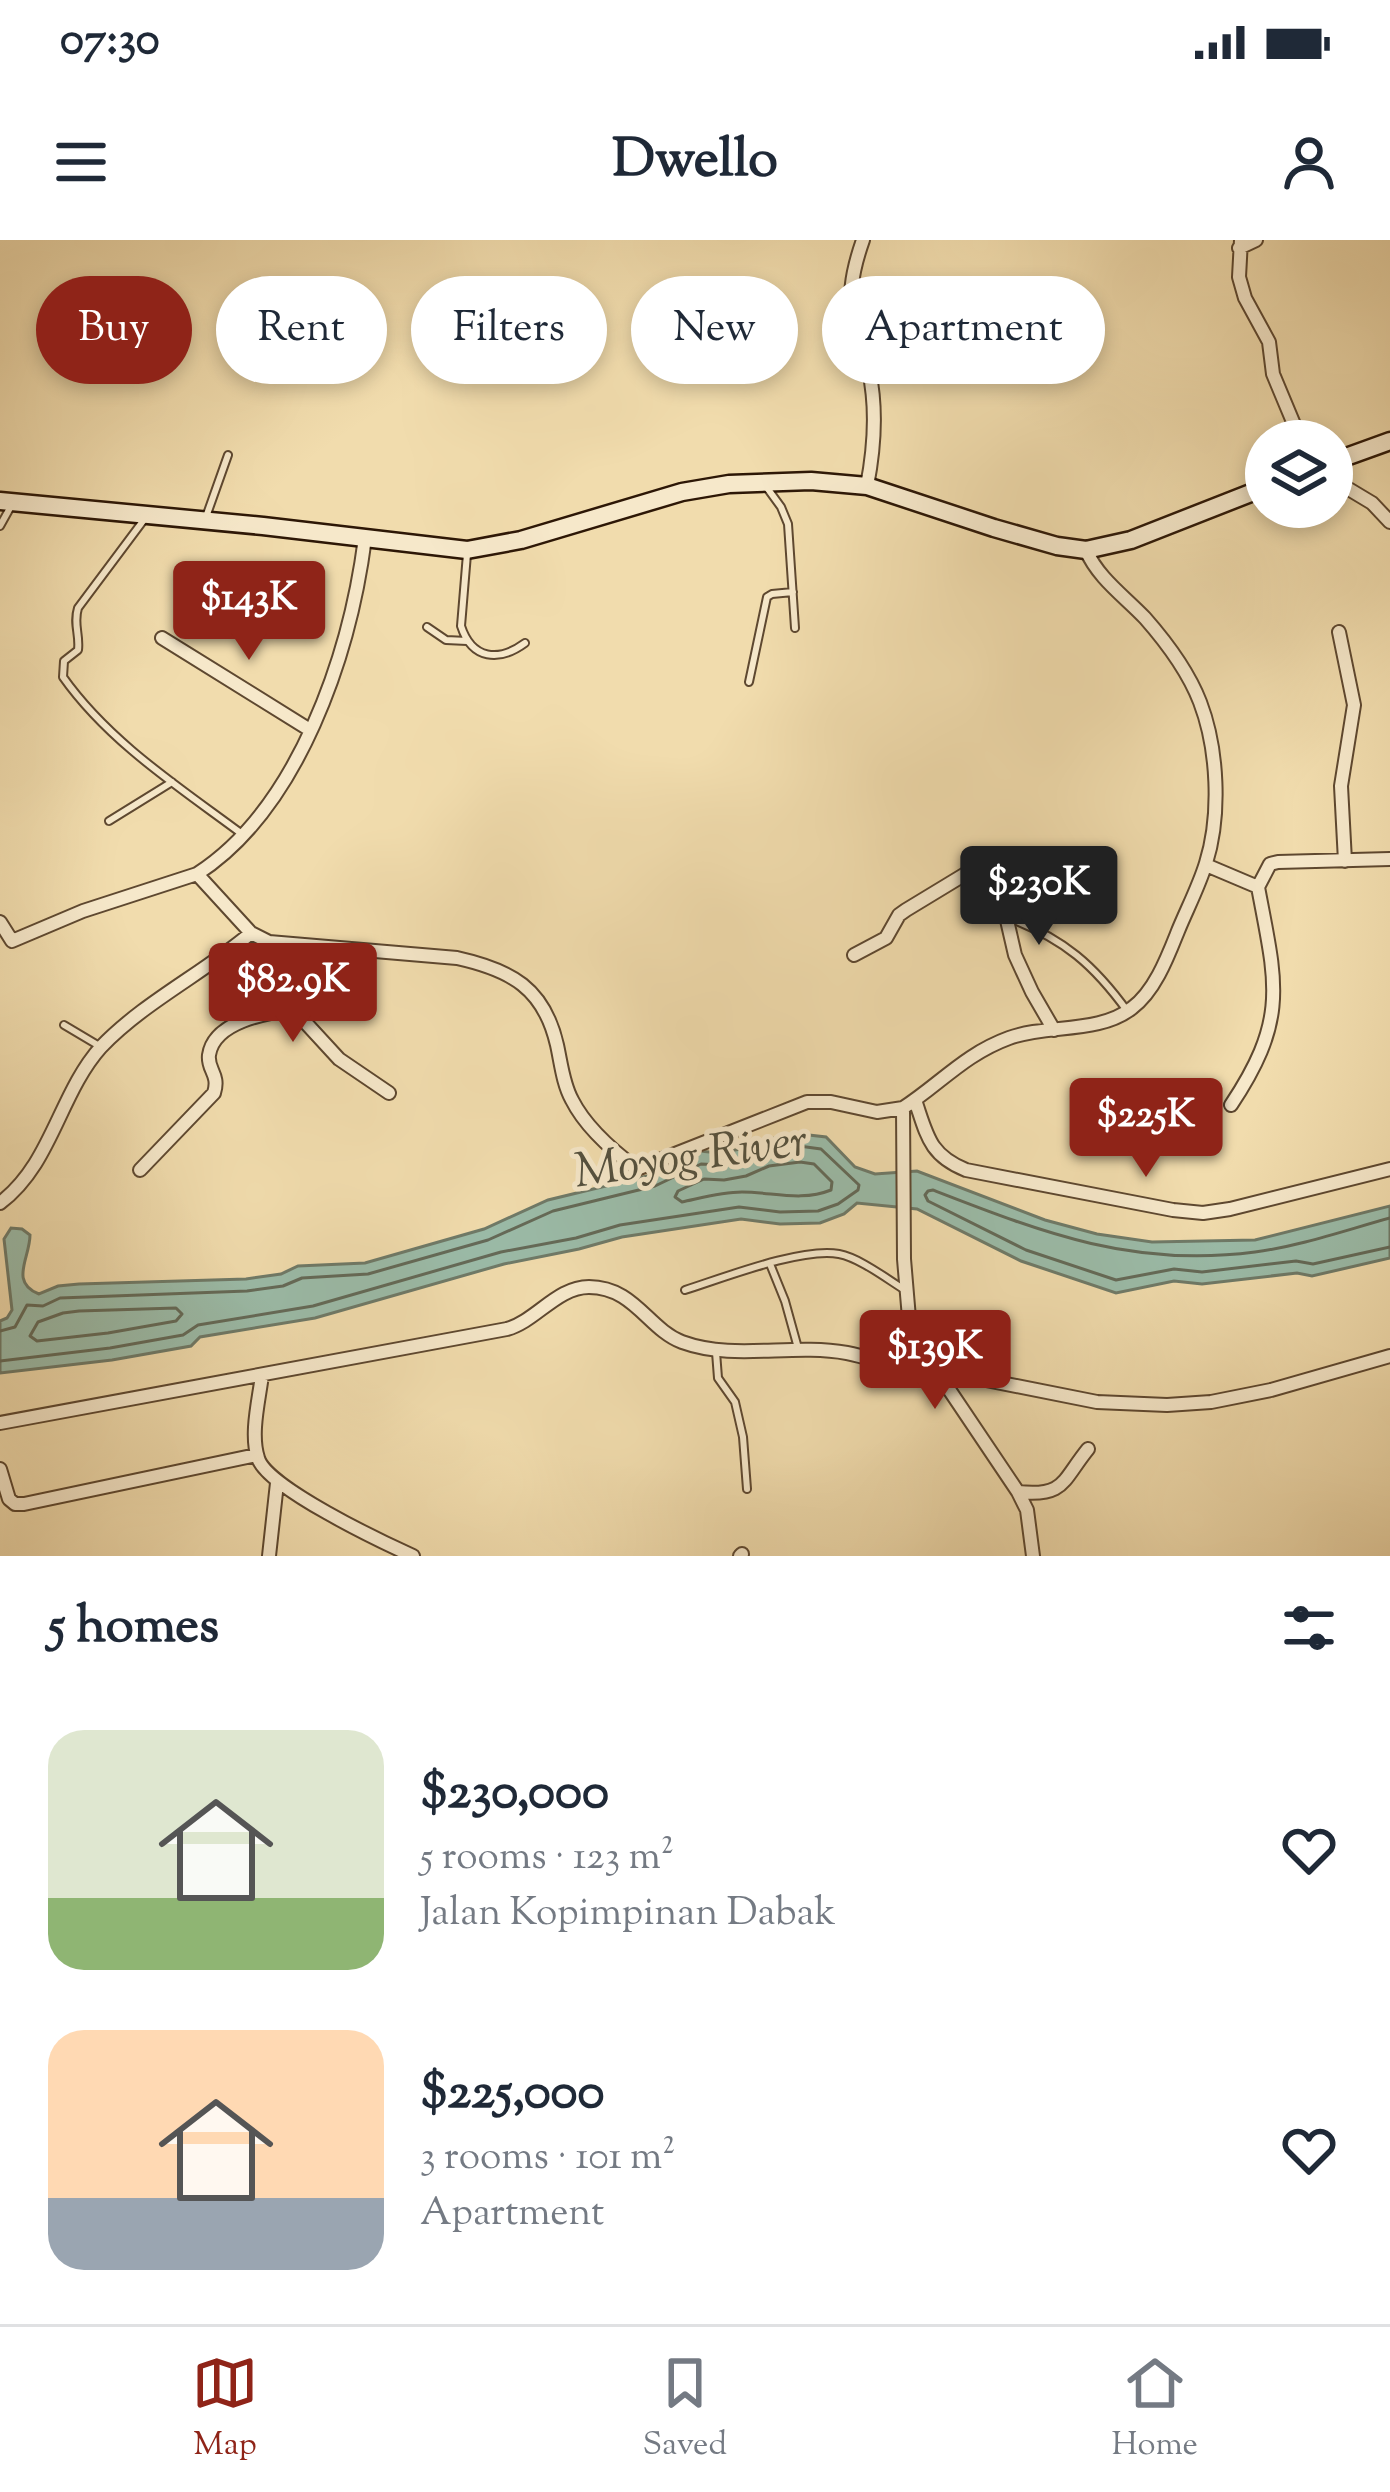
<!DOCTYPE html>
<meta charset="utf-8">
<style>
:root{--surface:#fff;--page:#f2f2f3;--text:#1f2937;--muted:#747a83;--line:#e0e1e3;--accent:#8f2418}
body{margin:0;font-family:"Sorts Mill Goudy",serif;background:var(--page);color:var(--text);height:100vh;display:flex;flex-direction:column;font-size:45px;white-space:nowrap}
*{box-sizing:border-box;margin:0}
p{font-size:39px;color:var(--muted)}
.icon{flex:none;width:66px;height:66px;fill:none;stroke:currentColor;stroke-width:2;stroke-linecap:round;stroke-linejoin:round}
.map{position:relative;height:1316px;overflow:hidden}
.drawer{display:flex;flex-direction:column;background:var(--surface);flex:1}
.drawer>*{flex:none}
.top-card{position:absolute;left:36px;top:36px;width:1320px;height:108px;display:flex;gap:24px}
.buttons{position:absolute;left:1245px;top:180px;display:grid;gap:24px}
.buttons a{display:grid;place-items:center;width:108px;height:108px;border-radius:50%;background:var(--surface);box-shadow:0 6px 18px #0003;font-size:60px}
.price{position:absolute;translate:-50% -102px;padding:0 27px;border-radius:12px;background:var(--accent);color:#fff;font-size:39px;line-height:78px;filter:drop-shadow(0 3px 6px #0008)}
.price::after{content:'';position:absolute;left:50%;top:72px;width:36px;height:27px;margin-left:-18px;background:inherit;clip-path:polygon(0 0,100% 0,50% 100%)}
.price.active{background:#222;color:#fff}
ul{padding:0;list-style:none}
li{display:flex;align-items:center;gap:36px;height:300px;padding:0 48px}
li span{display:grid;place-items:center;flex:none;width:336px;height:240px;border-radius:36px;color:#555}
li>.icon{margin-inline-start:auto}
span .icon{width:144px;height:144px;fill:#fffc;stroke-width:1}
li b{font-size:51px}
h2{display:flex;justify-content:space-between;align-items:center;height:144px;padding:0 48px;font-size:51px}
.tag{padding:0 42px;border-radius:54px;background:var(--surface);box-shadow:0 6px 18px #0003;font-size:42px;line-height:108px}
.tag.active{background:var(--accent);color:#fff}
.status{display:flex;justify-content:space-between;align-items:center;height:84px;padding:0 60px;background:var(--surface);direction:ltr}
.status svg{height:33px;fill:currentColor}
header{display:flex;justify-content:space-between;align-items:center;height:156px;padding:0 48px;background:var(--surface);font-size:54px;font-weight:800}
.tab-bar{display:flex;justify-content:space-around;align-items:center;height:168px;border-top:3px solid var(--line);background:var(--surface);font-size:33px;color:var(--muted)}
.tab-bar a{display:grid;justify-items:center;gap:6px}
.tab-bar .active{color:var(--accent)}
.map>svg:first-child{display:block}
.water{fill:#9bbca9;stroke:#6f7a68;stroke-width:3}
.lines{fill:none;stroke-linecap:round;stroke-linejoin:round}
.shore{stroke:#646a58;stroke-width:3}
.lane-casing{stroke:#5e4830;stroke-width:10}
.street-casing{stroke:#5e4830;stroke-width:16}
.secondary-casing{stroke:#2d1706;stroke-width:21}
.lane{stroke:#f6e8ca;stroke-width:6}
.street{stroke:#f6e8ca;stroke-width:12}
.secondary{stroke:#f6e8ca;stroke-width:16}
.labels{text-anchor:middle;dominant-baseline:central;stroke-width:10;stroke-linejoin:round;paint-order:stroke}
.water-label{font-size:48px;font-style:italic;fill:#54513f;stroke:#f6e8ca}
</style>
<div class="status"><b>07:30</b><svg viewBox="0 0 49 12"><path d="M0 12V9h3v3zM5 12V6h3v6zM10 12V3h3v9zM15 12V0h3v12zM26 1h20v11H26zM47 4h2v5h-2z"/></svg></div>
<header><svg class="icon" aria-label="menu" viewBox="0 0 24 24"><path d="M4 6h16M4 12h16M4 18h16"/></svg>Dwello<svg class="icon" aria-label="person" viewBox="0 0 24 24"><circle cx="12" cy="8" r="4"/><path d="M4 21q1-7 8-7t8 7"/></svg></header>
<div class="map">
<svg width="1390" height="1316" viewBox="0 0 1390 1316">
<rect width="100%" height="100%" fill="#f1dcad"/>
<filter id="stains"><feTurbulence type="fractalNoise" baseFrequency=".00167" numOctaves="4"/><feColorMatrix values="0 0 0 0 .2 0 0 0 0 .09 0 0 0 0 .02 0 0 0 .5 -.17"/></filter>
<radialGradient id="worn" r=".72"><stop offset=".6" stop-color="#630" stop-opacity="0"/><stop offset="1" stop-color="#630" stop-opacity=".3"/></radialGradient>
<path class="water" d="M800 894 826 897 855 927 875 934 917 931 1045 980 1097 994 1152 1002 1255 1000 1390 966V1018L1312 1036 1297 1033 1202 1044 1174 1041 1116 1053 1021 1021 917 969 857 963 844 974 820 983 780 984 741 979 622 997 579 1009 504 1024 315 1078 200 1097 191 1106 112 1120 0 1133V1081L7 1078 12 1070 4 999 11 988 22 989 30 995C30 1018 9 1042 39 1054L58 1046 79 1044 246 1039 281 1034 298 1026 365 1023 484 989 548 960 651 935 700 911 719 913 740 909 762 900Z"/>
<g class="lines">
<path class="shore" d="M800 922 814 924 832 942 831 950C801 962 773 952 742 952 722 952 701 958 682 962L675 957 678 951 704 939 724 940 746 936 769 926Z
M1390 978C1346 990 1301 1006 1255 1012 1133 1028 1044 993 933 950L928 951 925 955 928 961 1026 1010 1116 1040 1174 1029 1202 1032 1296 1021 1313 1024 1390 1007
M176 1068 182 1074 176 1081 108 1093 37 1101 30 1096 38 1082 63 1073 79 1071Z
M0 1091 15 1087 27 1065 43 1066 60 1058 247 1051 283 1046 302 1038 368 1034 488 1000 553 971 655 946 701 924 721 925 744 921 765 912 799 906 821 909 859 945 858 950 838 964 818 971 780 972 739 967 620 985 576 998 501 1012 313 1066 198 1085 183 1095 110 1108 0 1121"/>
<g class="lane-casing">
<path id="lane" d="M765 245 781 267 788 284 795 388
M146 277 78 368C73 384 80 394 78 410L64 421 63 437C109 502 179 547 242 594
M206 277 228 215
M0 286 10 268
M467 314 461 386C472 420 499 422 525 403
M427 387 446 400 467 401
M749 442 767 357 772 354 793 352
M109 581 172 542
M1009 678C1064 699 1094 725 1128 772
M64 785 101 807
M770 1024 785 1061 798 1108
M685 1050C723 1038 802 1007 839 1014 860 1018 887 1039 905 1050
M716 1112 718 1138 735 1162 743 1197 747 1249"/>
</g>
<g class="street-casing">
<path id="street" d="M863 0C852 31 846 62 856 94 859 106 866 118 869 131 877 168 874 210 867 246
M1241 0 1239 37 1245 58 1269 102 1273 134 1301 201
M1239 8 1256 0
M1332 239 1372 263 1390 282
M365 298C350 414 299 568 197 634L251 693 269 702 457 718C511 730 544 748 557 805 561 823 563 844 572 860 586 888 613 911 637 929L807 862H831L877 872 903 868
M1339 392 1354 465 1341 546 1345 621
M162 398 310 490
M1206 625 1258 647 1270 624 1278 622 1390 619
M0 682 12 701 83 671 197 634
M269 702 293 769 339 819 389 853
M854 715 886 698 899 675 906 670 967 633 985 631 997 637 1015 715 1032 752 1054 790
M915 860C927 895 929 915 966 930L1173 970 1203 973 1230 969 1390 929
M1231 865C1289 778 1276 743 1258 647
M140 930 214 853C220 834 207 830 209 815 214 781 267 773 293 769
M0 963C52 924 59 854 101 807 144 762 204 733 251 693
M262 1135C259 1160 250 1194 258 1218 266 1247 382 1302 413 1316
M0 1183 507 1089C536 1081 557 1047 589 1047 634 1047 648 1089 682 1102 734 1121 791 1103 847 1113 878 1119 905 1133 936 1130L1097 1162 1167 1165 1211 1162 1271 1150 1390 1116
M0 1229 9 1259 15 1264H24L256 1215
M1018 1252C1065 1257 1062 1241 1088 1209
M269 1316 277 1243
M740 1316 742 1314
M1033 1316 1027 1270 1018 1252 936 1130 909 1078 904 1019 903 868C940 844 965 814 1009 798 1047 784 1099 794 1132 768 1155 751 1168 716 1178 691 1187 669 1199 646 1206 623 1221 575 1218 509 1200 462 1188 431 1167 403 1145 378 1124 356 1098 338 1086 310"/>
</g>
<g class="secondary-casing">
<path id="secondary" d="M1332 222 1390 201
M0 261 263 286 467 310 521 300 682 252 729 244 811 241 867 246 994 288 1057 306 1086 310 1131 300 1266 247"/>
</g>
<use href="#lane" class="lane"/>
<use href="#street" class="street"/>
<use href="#secondary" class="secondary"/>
</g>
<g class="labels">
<g class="water-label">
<text transform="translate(691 919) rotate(-8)">Moyog River</text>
</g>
</g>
<rect width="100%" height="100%" filter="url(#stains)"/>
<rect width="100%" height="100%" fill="url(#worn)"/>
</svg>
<div class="buttons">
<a><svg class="icon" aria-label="layers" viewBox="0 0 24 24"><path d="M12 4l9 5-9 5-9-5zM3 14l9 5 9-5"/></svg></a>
</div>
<b class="price" style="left:249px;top:423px">$143K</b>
<b class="price active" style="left:1039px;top:708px">$230K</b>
<b class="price" style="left:293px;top:805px">$82.9K</b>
<b class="price" style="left:1146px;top:940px">$225K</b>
<b class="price" style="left:935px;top:1172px">$139K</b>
<div class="top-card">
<a class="tag active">Buy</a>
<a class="tag">Rent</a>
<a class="tag">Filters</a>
<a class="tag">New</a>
<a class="tag">Apartment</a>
</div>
</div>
<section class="drawer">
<h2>5 homes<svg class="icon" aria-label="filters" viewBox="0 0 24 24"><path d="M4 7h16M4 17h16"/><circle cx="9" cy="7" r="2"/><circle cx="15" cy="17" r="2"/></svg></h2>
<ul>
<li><span style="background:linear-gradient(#dfe7d0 70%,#8fb573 0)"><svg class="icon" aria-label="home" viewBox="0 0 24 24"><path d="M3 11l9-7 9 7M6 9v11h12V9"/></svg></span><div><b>$230,000</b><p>5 rooms · 123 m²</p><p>Jalan Kopimpinan Dabak</p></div><svg class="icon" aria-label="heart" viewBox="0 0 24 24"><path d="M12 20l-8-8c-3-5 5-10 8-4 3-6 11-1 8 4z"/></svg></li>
<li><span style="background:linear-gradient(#ffd9b3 70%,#9aa5b1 0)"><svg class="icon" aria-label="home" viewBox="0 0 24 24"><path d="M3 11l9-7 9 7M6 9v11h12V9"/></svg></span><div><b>$225,000</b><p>3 rooms · 101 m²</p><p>Apartment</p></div><svg class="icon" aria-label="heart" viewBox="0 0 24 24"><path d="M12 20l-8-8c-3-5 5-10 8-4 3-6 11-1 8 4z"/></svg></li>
</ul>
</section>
<nav class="tab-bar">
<a class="active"><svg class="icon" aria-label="map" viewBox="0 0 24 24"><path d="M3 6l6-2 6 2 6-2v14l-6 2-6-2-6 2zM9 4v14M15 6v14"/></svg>Map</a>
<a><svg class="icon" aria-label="saved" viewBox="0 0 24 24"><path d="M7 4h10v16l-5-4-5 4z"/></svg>Saved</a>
<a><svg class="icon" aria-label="home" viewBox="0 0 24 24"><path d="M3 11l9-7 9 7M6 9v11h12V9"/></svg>Home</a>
</nav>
